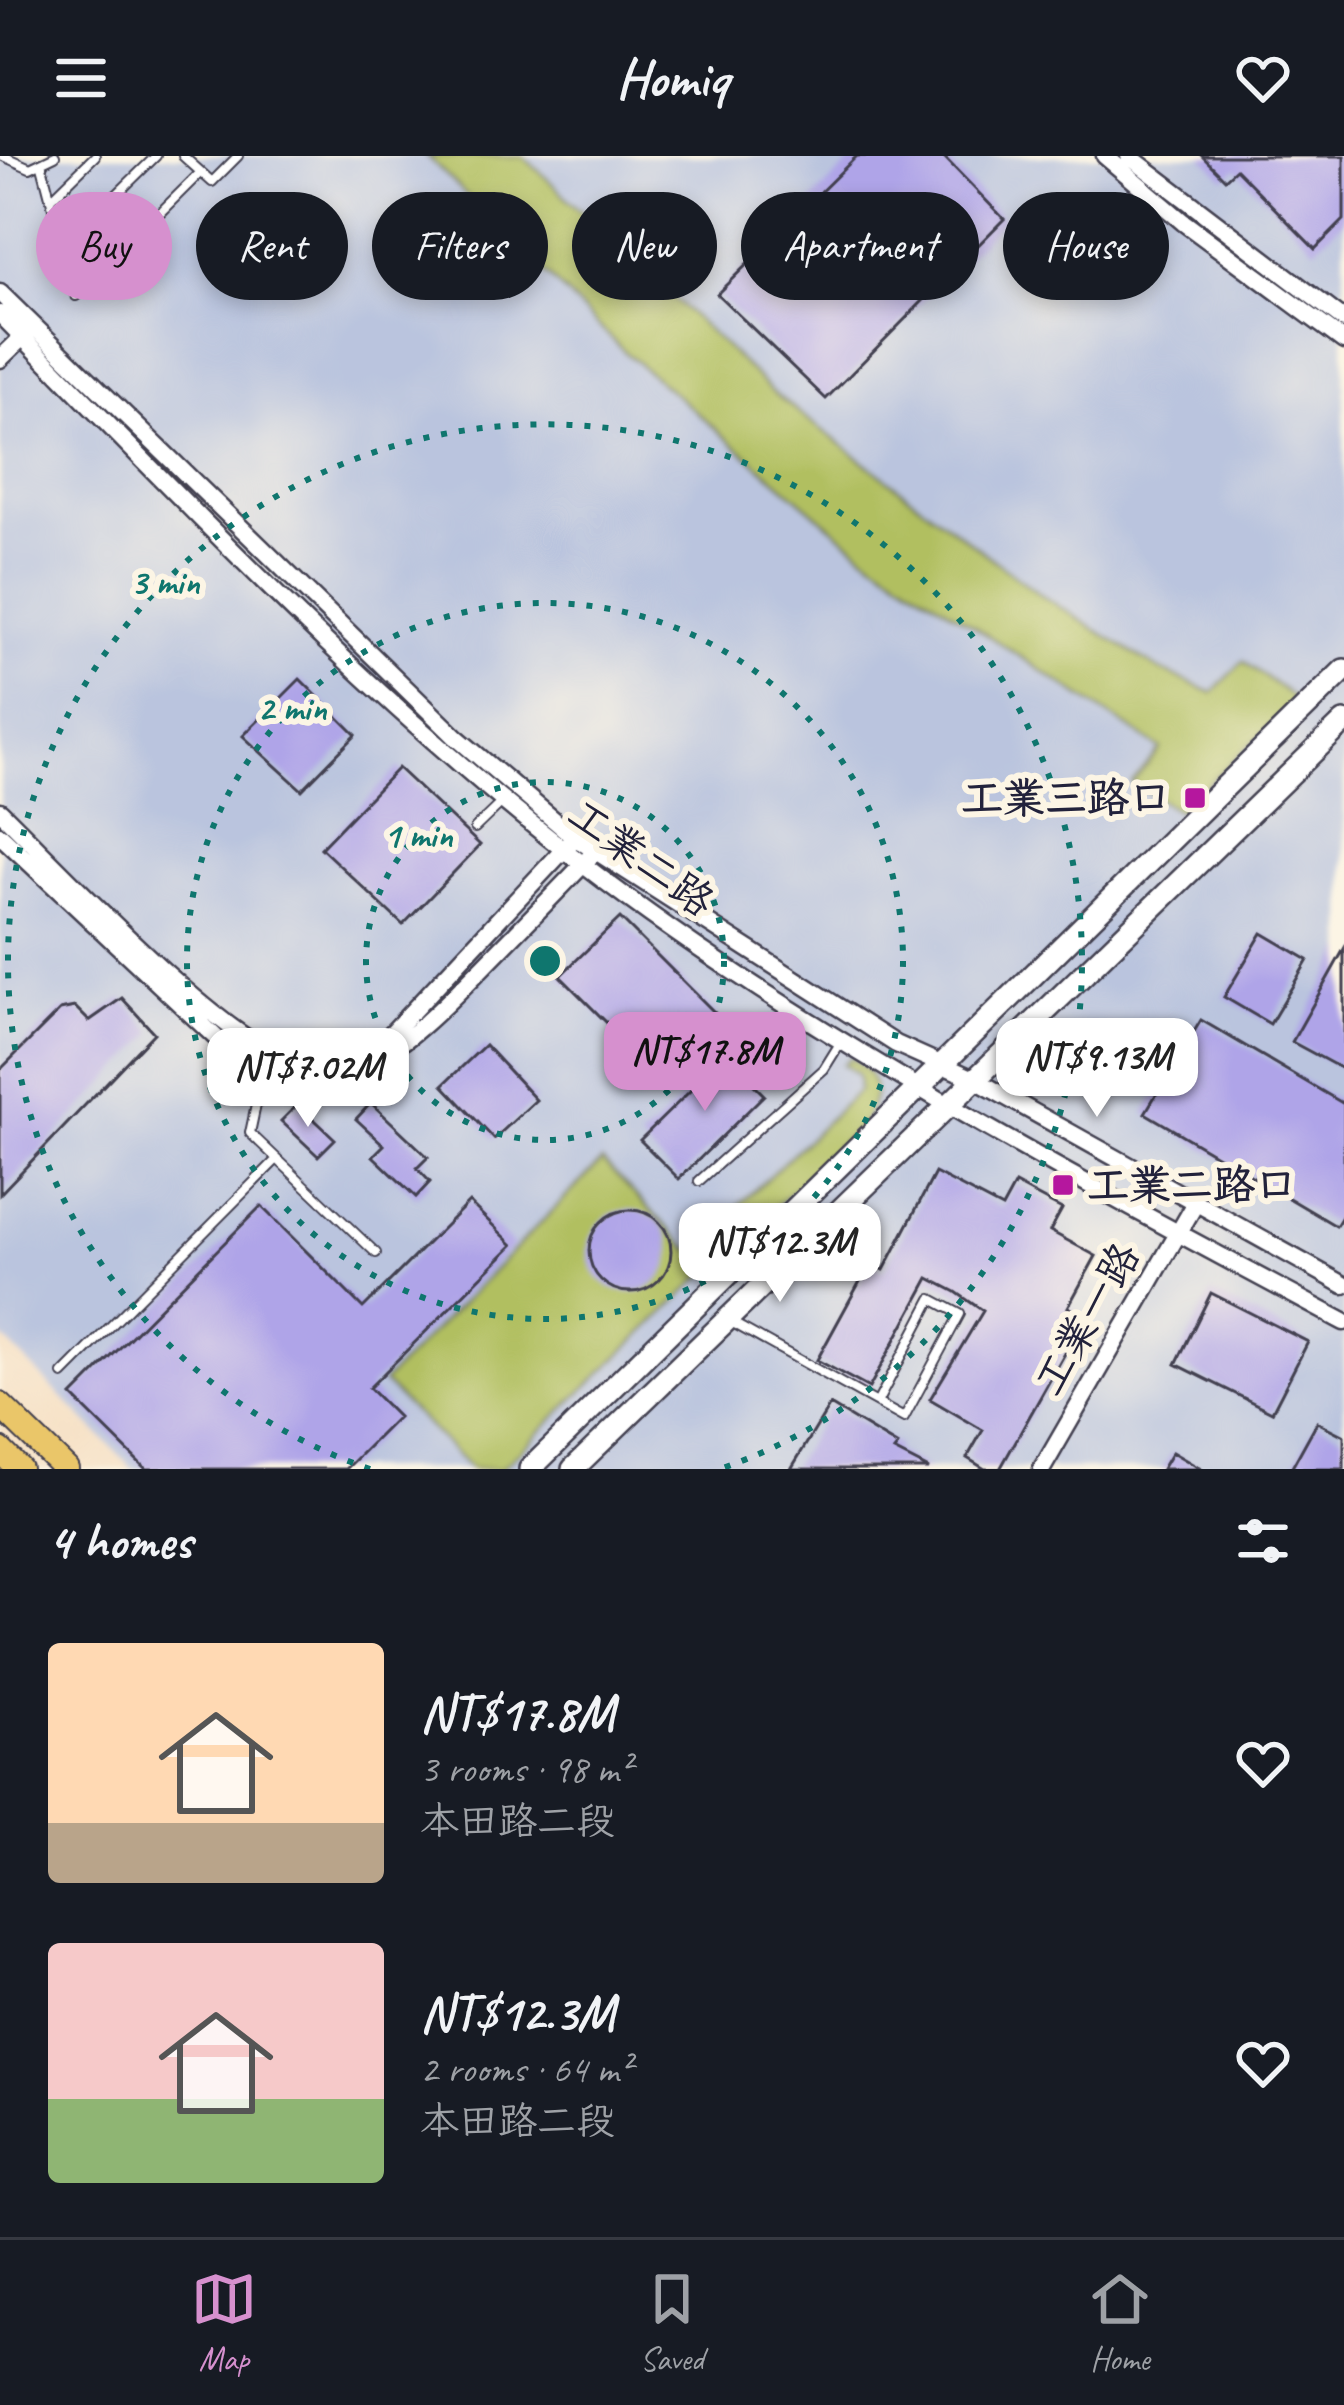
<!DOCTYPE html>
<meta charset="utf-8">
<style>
:root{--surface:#171b24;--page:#20242c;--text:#f1f3f6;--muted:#9ea1a6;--line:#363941;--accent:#d690ce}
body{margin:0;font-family:Caveat,"LXGW WenKai TC",sans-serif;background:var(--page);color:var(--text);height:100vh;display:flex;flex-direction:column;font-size:45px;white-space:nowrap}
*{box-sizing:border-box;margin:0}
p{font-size:39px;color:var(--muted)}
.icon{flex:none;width:66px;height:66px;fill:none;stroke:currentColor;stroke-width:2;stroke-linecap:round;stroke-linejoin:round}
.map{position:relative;height:1313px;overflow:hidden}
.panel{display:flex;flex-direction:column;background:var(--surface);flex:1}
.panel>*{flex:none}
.banner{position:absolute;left:36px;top:36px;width:1272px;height:108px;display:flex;gap:24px}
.price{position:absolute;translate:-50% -102px;padding:0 27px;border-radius:24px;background:#fff;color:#222;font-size:39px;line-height:78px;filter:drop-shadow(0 3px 6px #0008)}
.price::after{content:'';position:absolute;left:50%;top:72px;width:36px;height:27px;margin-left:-18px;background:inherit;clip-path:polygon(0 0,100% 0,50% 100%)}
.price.active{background:var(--accent);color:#111}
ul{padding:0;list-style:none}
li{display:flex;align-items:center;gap:36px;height:300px;padding:0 48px}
li span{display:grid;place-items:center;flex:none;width:336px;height:240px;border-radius:12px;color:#555}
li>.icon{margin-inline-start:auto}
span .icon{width:144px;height:144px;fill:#fffc;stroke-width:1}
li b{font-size:51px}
h2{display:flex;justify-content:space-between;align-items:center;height:144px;padding:0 48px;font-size:51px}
.tag{padding:0 42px;border-radius:54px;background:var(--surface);box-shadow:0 6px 18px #0003;font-size:42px;line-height:108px}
.tag.active{background:var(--accent);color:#111}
header{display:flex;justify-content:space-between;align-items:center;height:156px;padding:0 48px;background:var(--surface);font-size:54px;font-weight:700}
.tab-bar{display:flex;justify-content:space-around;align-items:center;height:168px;border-top:3px solid var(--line);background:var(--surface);font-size:33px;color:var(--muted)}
.tab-bar a{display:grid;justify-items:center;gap:6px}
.tab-bar .active{color:var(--accent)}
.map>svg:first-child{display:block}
.industrial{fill:#bac4de}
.green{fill:#b1bf61;stroke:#6a704e;stroke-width:3}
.building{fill:#afa4e8}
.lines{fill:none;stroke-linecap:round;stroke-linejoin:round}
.service-casing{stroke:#423f50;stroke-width:12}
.minor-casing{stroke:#423f50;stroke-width:21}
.tertiary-casing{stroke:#423f50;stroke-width:26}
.primary-casing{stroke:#423f50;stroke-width:28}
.service{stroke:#fff;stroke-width:8}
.minor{stroke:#fff;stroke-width:16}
.tertiary{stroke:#fff;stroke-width:21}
.primary{stroke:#eac669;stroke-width:24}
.ring{fill:none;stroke:#0f766e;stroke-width:6;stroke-dasharray:6 12}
.poi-dot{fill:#b5179e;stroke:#fcf5e5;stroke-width:4.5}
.labels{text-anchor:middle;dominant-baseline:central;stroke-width:12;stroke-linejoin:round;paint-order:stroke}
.poi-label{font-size:42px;font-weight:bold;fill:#22223b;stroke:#fcf5e5;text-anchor:end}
.street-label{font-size:42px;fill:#22223b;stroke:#fcf5e5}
.centre{fill:#0f766e;stroke:#fcf5e5;stroke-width:6}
.ring-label{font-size:36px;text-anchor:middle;font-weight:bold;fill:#0f766e;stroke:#fcf5e5;stroke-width:12;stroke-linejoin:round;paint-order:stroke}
</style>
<header><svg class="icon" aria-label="menu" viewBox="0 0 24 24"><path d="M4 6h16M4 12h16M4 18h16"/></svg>Homiq<svg class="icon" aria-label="heart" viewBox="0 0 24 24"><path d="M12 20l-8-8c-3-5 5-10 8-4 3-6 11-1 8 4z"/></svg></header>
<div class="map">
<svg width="1344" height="1313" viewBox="0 0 1344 1313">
<rect width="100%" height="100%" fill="#fcf5e5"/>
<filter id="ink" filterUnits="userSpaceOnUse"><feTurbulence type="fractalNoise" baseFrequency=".00833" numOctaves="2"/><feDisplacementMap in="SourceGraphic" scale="24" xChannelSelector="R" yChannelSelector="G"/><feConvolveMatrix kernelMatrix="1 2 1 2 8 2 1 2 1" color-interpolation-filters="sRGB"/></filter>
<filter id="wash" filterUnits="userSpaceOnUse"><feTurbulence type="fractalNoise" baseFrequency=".004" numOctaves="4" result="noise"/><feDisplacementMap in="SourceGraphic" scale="48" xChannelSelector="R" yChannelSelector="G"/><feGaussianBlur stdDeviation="2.7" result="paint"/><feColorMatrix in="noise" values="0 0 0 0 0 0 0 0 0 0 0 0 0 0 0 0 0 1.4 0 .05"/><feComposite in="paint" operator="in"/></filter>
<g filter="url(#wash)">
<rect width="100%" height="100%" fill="#f6e1c6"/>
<path class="industrial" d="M0 0H1344V1313H133L0 1179Z"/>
<path class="green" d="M427 0H523L776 239 1039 438 1160 514 1213 537 1243 505 1298 545 1179 655 1132 627 1161 593 864 398 627 198Z
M850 901C880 920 881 938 862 968L501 1313H471L383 1226 602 1005 691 1095 859 934 858 919 843 908Z"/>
<g id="blocks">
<path class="building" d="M857 0H943L1004 63 826 243 717 138Z
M1202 0H1344V64L1315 93 1236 13 1225 23Z
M300 523 356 579 302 634 243 580Z
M398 612 480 689 403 769 321 692Z
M620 762 717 859 658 918 560 820Z
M1262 777 1308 804 1270 868 1224 841Z
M1344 793V914L1292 886Z
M122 842 154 877 0 1038V914L60 854 75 851 89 865Z
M1201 864 1344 948V1057L1336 1070 1145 957Z
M485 889 536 944 494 983 443 929Z
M736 890 760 913 749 924 764 939 679 1023 640 984Z
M371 947 428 1001 417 1012 430 1026 416 1041 373 1000 384 989 356 963Z
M298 948 335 983 318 1000 281 965Z
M935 1017 1002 1052 1015 1028 1062 1053 1050 1075 1096 1100 1068 1151 1086 1160 1000 1313H985L967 1302 983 1274 930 1243 983 1155 956 1136 929 1122 869 1232 817 1204 870 1107 884 1114Z
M469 1046 513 1089 369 1232 398 1261 346 1313H146L72 1240 261 1050 363 1152Z
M589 1095a41 41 0 1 1 82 0a41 41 0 1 1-82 0Z
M1211 1137 1308 1186 1272 1256 1176 1208Z
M830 1249 898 1290 894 1295 929 1313H791Z
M1317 1266 1344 1280V1313H1291Z
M1172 1296 1201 1313H1162Z"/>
</g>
</g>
<g filter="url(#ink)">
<use href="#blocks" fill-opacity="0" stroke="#423f50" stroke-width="3"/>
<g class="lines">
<g class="service-casing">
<path id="service" d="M3 0 30 12 55 0
M183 0 212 26 238 0
M42 10 76 140 201 16
M51 43 95 0
M63 91 156 0
M475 672 502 646
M263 916 250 977 376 1097
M699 1025 824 913 842 884
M731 1166 904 1262 960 1158 932 1143 877 1247
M63 1218 277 1003"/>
</g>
<g class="minor-casing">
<path id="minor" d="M1105 0 1183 66 1344 185
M1129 0 1344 164
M0 137 456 581 574 681 896 888 974 923 1344 1129
M0 158C187 348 369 544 581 707 808 882 1091 1031 1344 1166
M0 203 30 174
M0 655C56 709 228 894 293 904 327 909 361 895 390 879L570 687
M0 679 226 891C328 971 409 886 479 815 516 777 553 740 589 702
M1042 1313 1194 1050"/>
</g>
<g class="tertiary-casing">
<path id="tertiary" d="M530 1313 1344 514
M573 1313 1344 566"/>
</g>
<g class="primary-casing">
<path id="primary" d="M0 1249 66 1313
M0 1294 19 1313"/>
</g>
<use href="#service" class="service"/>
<use href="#minor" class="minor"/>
<use href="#tertiary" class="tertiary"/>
<use href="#primary" class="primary"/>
</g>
</g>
<g class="ring">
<circle cx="545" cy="805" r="179"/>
<circle cx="545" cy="805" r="358"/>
<path d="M370 1313A537 537 0 1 1 720 1313"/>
</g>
<g class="poi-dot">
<rect x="1183" y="630" width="24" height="24" rx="6"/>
<rect x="1051" y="1017" width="24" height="24" rx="6"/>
</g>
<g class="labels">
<g class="poi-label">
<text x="1171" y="642">工業三路口</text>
<text x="1087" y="1029" text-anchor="start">工業二路口</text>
</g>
<g class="street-label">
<text transform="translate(641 702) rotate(36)">工業二路</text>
<text transform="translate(1087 1163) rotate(-60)">工業一路</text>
</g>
</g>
<circle cx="545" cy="805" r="18" class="centre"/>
<g class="ring-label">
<text x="165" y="438">3 min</text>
<text x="292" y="564">2 min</text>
<text x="418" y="691">1 min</text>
</g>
</svg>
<b class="price active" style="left:705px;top:958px">NT$17.8M</b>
<b class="price" style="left:1097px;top:964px">NT$9.13M</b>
<b class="price" style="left:308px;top:974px">NT$7.02M</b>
<b class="price" style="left:780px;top:1149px">NT$12.3M</b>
<div class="banner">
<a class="tag active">Buy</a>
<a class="tag">Rent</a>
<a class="tag">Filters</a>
<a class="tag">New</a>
<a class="tag">Apartment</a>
<a class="tag">House</a>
</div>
</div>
<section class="panel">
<h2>4 homes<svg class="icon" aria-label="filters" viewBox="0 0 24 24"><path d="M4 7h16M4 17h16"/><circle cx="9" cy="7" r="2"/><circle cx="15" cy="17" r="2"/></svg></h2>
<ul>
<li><span style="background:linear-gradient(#ffd9b3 75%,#b9a48a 0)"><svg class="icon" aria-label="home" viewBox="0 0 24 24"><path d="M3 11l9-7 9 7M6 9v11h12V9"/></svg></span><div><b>NT$17.8M</b><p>3 rooms · 98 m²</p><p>本田路二段</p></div><svg class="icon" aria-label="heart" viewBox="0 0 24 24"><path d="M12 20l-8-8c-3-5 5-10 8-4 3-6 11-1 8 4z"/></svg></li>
<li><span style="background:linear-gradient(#f6c9c9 65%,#8fb573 0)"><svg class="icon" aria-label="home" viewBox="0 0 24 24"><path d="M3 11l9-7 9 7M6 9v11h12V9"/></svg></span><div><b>NT$12.3M</b><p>2 rooms · 64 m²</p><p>本田路二段</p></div><svg class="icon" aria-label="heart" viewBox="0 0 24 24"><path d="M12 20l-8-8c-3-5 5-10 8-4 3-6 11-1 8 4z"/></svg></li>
</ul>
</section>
<nav class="tab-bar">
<a class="active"><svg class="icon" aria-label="map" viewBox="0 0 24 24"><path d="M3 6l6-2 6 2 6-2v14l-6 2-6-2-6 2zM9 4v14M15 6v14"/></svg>Map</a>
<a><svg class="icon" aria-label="saved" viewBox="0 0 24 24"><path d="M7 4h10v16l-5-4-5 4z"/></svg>Saved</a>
<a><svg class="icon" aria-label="home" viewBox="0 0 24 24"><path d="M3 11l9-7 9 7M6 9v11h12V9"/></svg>Home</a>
</nav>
